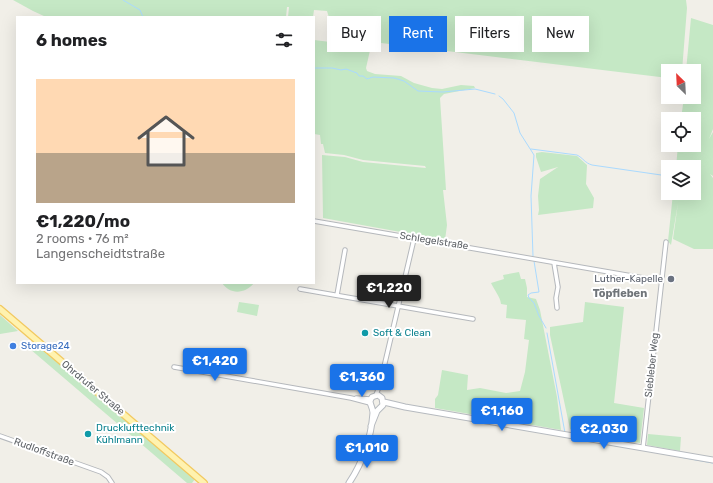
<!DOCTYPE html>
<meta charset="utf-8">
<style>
:root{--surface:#fff;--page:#f2f2f2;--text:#202124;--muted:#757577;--accent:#1a73e8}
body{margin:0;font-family:Rubik,sans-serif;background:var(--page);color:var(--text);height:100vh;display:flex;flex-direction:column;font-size:15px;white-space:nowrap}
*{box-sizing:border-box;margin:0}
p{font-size:13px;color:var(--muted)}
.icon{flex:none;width:22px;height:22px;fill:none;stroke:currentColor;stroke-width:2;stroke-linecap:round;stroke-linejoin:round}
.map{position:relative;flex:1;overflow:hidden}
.panel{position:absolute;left:16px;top:16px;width:299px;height:268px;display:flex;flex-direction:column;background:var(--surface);border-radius:0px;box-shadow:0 4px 16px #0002}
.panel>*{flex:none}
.banner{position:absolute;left:327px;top:16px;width:326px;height:36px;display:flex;gap:8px}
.needle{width:26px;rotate:336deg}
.controls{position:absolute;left:661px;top:64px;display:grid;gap:8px}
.controls a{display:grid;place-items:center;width:40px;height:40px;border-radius:0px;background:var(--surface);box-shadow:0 4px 16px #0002;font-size:20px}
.price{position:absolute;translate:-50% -34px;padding:0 9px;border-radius:4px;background:var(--accent);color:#fff;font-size:13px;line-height:26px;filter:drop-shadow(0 1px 2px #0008)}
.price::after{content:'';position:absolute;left:50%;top:24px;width:12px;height:9px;margin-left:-6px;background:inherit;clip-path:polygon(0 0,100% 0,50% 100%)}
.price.active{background:#222;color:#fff}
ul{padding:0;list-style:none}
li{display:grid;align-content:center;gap:8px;height:212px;padding:0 20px}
li span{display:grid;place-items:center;height:124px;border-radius:0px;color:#555}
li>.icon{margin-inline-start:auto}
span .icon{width:72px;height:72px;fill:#fffc;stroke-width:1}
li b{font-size:17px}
h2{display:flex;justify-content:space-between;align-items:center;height:48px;padding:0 20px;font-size:17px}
.chip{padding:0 14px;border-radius:0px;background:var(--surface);box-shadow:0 4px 16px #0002;font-size:14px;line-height:36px}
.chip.active{background:var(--accent);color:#fff}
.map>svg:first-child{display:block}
.green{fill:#c5e8c5}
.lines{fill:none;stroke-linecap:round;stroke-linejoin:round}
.stream{stroke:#aadaff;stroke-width:1}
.street-casing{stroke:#b5b8bc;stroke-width:5.5}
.secondary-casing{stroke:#b6babf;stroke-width:7}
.primary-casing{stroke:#f2c960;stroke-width:8}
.street{stroke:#fff;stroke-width:3.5}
.secondary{stroke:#fff;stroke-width:5}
.primary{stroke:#fff2af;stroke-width:5.5}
.worship-dot{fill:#6b7280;stroke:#fff;stroke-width:1.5}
.culture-dot{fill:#0f9aa8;stroke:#fff;stroke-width:1.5}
.shop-dot{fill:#3f7fe0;stroke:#fff;stroke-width:1.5}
.labels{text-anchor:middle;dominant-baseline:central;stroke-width:4;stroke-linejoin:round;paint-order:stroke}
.street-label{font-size:10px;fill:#5f6368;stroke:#fff}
.worship-label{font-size:10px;fill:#5b616d;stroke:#fff;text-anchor:end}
.culture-label{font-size:10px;fill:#0d838f;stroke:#fff;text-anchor:start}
.shop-label{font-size:10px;fill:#366cbe;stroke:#fff;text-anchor:start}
.neighbourhood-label{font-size:11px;font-weight:bold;fill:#70757a;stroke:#fff}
</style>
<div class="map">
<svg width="713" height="483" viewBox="0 0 713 483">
<rect width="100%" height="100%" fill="#f1efe8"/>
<path class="green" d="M13 0H686L687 8 682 71H668V78L332 37V27L327 11 314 10 313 17H288L289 7H287L286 17H46L33 11Z
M691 18 713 25V129L709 139 713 132V176L710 174 713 178V249H694L673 239 678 203 671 245 668 241 673 193H694V167H676L678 145H694V119H681L684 97H694V71H686Z
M314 40C333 43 352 43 371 46L366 68 367 71 375 74 401 76 414 83 432 88 442 89 461 85 474 86 475 88 444 94 440 98 446 190H443L447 225 445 240 323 218 322 155 345 157 363 162 426 168 425 166 363 160 344 155 325 153 323 144H321L320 135 314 134Z
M542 152 577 156 587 165 586 184 594 198 593 208 538 215 539 210 538 196 540 179 558 167 541 172 536 157V153Z
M519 272 521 279H525L527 288V297L536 299 540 310 557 397 561 430 435 408V399L438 395 442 370 468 375 467 390 480 388 506 393 520 391 525 372 529 340 524 339 526 320 506 318 507 305 501 304C500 296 494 290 491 283L504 279 503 275Z
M222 283H254C245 294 230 295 222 283Z
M239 302 259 305 257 316 237 312Z
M585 302 624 307 614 403 644 408 640 443 577 433 570 429 550 335V327L583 322Z
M0 315 18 331 0 334Z
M30 346 43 349 195 479 192 483H187L30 349Z
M648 434 681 437 680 451 647 445Z"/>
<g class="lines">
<path class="stream" d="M123 0 140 10 143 17
M314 68H332L341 70 346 69 357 73 359 76H363L367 79 373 77 394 78 404 81 418 91 443 92 475 89 495 94
M499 96 503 99 514 113 520 133 534 155 531 196 533 256
M531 149 577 155C583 158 585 163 592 165L668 176
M534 261 539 292 531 293 528 295 529 298 534 303 539 316 546 328
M547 333 565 433
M565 436 569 438 641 450
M680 457 713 463"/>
<g class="street-casing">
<path id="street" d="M314 221 661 281
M554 263 558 287 556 298 557 308
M300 289 473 319
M337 295 345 250
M174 367 351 398 370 403
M376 395 380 384 414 239
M356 398 370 399
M0 436 101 472 108 477 112 483
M643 448 666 242"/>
</g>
<g class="secondary-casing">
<path id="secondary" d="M384 402 405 407 713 460
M349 483C363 462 371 438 373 413 373 408 370 405 370 401L372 397 378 395 382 398 383 405 377 411 371 426"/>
</g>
<g class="primary-casing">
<path id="primary" d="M0 309 204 483"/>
</g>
<use href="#street" class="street"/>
<use href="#secondary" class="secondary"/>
<use href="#primary" class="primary"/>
</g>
<circle class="worship-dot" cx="671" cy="279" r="4"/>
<g class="culture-dot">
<circle cx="365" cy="333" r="4"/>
<circle cx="88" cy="434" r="4"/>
</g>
<circle class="shop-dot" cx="13" cy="346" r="4"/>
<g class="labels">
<g class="street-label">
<text transform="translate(434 241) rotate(9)">Schlegelstraße</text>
<text transform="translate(652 365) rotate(-84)">Siebleber Weg</text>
<text transform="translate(93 388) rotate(40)">Ohrdrufer Straße</text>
<text transform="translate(44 452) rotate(20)">Rudloffstraße</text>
</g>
<g class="worship-label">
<text x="663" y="279">Luther-Kapelle</text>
</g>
<g class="culture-label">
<text x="373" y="333">Soft &amp; Clean</text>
<text x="96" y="428">Drucklufttechnik<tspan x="96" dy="12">Kühlmann</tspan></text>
</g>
<g class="shop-label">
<text x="21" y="346">Storage24</text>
</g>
<g class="neighbourhood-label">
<text x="620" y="293">Töpfleben</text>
</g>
</g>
</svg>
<div class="controls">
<a><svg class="needle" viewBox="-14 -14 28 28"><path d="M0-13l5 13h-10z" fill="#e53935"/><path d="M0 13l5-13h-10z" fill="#757577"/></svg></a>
<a><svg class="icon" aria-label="locate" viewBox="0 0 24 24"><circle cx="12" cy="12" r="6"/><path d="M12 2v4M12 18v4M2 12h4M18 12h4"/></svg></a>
<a><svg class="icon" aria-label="layers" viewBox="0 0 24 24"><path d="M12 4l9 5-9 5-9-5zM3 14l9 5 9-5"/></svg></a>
</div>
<b class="price active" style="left:389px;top:309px">€1,220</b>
<b class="price" style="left:215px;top:382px">€1,420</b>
<b class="price" style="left:362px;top:398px">€1,360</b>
<b class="price" style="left:502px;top:432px">€1,160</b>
<b class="price" style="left:604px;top:450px">€2,030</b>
<b class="price" style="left:367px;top:469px">€1,010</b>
<div class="banner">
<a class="chip">Buy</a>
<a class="chip active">Rent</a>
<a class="chip">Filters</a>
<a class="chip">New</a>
</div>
<section class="panel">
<h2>6 homes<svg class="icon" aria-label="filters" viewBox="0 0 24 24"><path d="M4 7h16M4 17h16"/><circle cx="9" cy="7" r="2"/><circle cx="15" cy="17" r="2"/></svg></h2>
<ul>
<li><span style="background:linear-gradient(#ffd9b3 60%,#b9a48a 0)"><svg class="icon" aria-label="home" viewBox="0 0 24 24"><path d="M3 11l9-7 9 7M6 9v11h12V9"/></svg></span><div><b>€1,220/mo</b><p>2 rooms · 76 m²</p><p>Langenscheidtstraße</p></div></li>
</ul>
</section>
</div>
